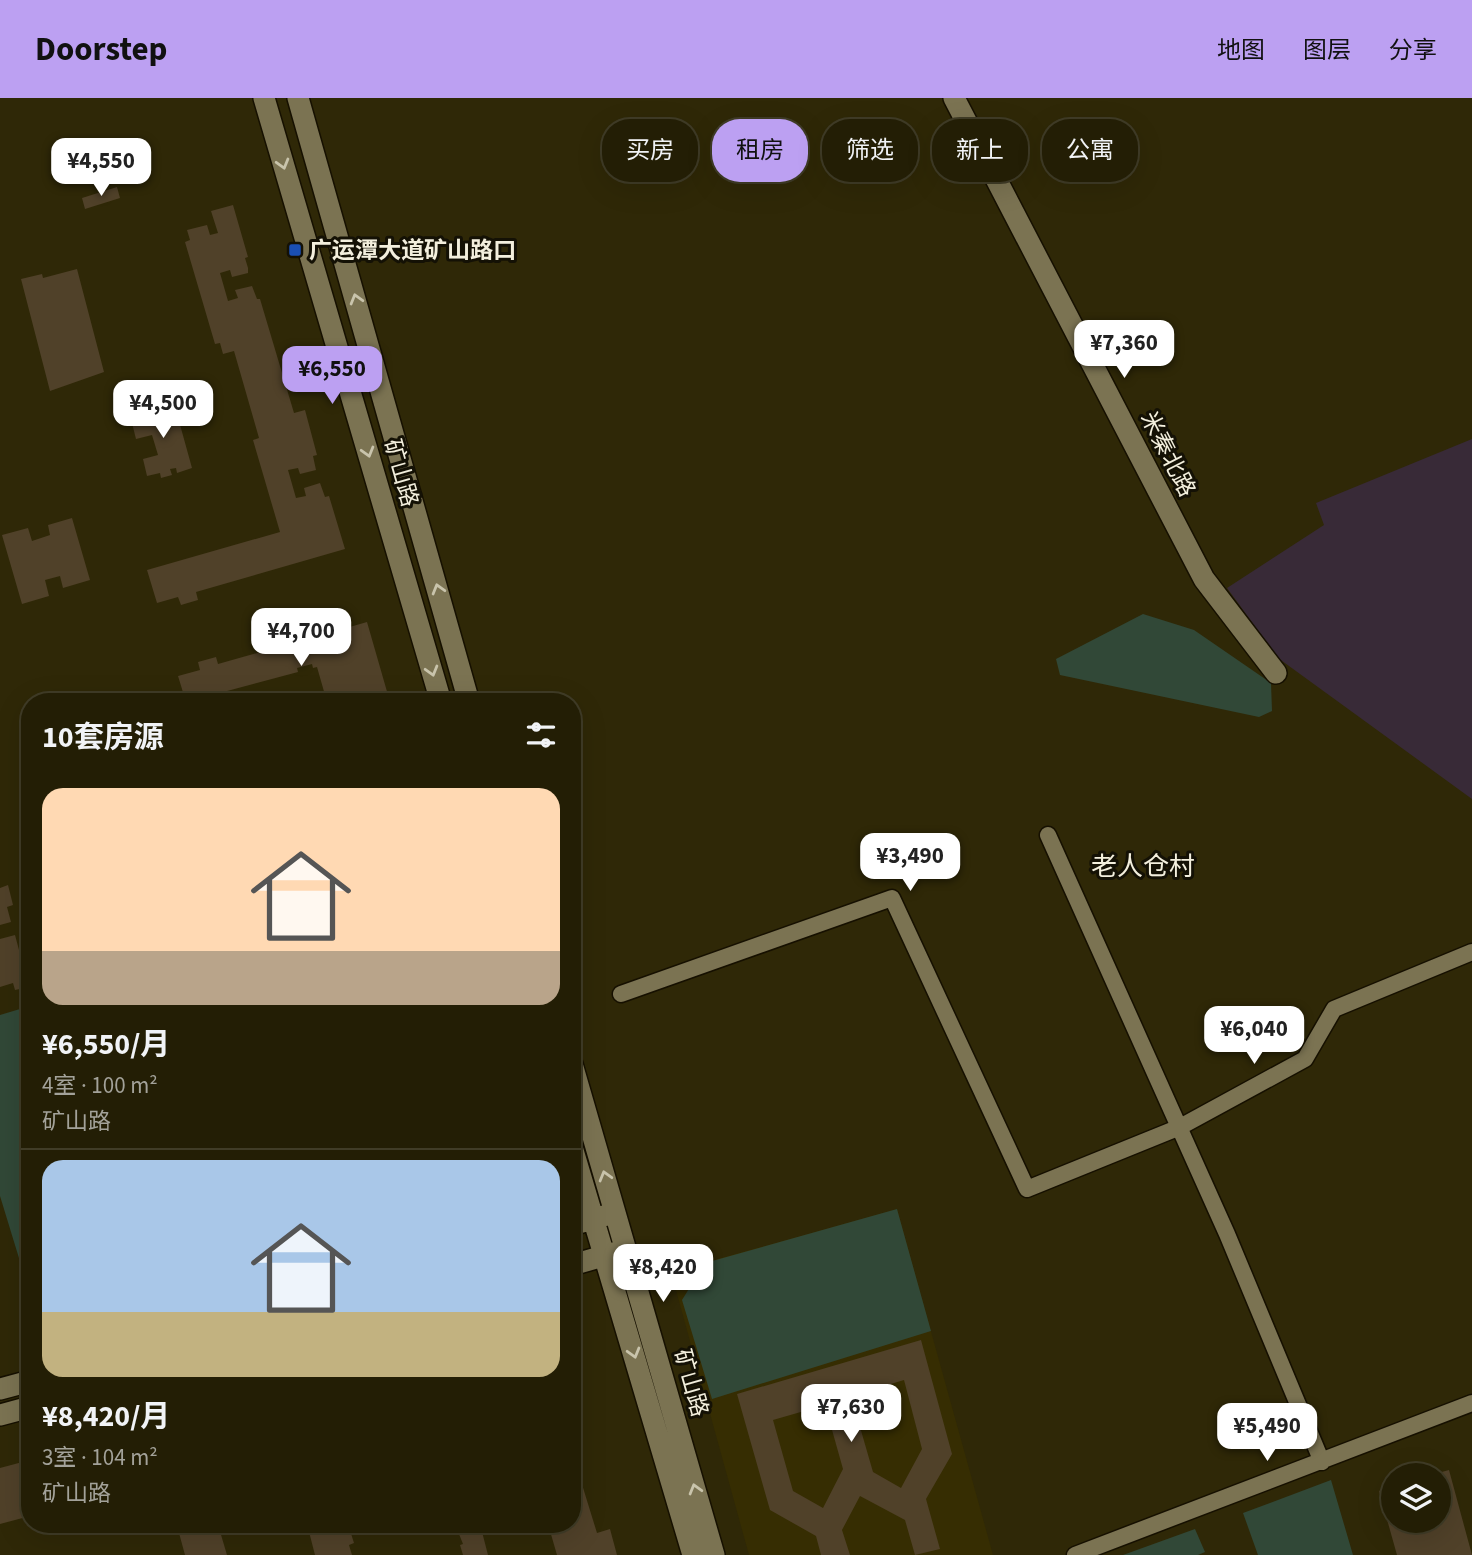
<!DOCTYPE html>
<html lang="zh">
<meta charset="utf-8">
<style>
:root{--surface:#231e05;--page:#2f2b13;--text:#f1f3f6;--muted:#a3a29a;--line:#403c27;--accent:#bca0f2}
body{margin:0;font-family:"Source Sans 3","Noto Sans SC",sans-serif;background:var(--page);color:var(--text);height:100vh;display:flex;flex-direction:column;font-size:26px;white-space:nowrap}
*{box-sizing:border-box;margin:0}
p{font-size:23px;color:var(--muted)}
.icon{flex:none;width:38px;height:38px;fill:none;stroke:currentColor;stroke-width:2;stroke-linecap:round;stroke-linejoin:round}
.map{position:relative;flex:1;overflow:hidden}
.side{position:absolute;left:21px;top:595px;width:560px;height:840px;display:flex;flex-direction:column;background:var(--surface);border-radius:28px;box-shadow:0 7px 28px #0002,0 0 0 2px var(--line)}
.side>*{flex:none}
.banner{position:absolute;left:602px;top:21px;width:665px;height:63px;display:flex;gap:14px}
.controls{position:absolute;left:1381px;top:1365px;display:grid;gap:14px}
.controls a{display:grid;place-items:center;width:70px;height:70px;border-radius:50%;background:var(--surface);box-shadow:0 7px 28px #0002,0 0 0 2px var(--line);font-size:35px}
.price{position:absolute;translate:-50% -60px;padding:0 16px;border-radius:14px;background:#fff;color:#222;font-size:23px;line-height:46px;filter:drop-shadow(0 2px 4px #0008)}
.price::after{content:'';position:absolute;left:50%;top:42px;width:21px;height:16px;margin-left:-10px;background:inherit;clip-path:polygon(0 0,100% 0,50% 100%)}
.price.active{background:var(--accent);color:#111}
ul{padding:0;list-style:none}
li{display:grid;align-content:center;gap:14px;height:371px;padding:0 21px}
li+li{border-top:2px solid var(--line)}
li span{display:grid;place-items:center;height:217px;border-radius:21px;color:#555}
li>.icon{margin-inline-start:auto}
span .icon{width:126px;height:126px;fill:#fffc;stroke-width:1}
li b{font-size:30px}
h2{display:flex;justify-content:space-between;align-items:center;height:84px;padding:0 21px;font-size:30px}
.chip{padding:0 24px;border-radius:28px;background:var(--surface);box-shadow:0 7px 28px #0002,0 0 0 2px var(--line);font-size:24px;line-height:63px}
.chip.active{background:var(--accent);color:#111}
header{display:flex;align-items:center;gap:42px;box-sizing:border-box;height:98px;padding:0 35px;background:var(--accent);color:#111}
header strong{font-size:33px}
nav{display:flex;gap:38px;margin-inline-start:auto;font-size:24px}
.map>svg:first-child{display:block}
.industrial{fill:#382a37}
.built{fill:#362d02}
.green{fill:#314837}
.building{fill:#504129;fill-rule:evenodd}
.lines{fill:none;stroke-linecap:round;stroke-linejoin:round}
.street-casing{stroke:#161000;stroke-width:19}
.secondary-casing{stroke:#161000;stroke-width:24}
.street{stroke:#7b7352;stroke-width:16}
.secondary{stroke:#7b7352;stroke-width:21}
.oneway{stroke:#c9c4ac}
.transit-dot{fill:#1a4fb4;stroke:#141105;stroke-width:2.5}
.labels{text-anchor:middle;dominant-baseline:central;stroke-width:6;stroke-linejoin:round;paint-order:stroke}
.poi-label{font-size:23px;font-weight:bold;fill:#f3efdd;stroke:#141105;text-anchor:start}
.street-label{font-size:23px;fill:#f3efdd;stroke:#141105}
.quarter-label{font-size:26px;fill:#f3efdd;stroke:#141105}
</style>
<header>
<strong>Doorstep</strong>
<nav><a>地图</a><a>图层</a><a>分享</a></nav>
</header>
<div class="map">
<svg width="1472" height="1457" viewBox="0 0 1472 1457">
<rect width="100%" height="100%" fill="#2f2807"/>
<path class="industrial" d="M1472 341V701L1278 560 1227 490 1324 427 1316 405Z"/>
<path class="built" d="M897 1111 993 1457H749L671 1174Z"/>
<path class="green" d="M1143 516 1194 532 1271 585 1272 613 1259 619 1060 577 1056 561Z
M30 908V1196L0 1098V917Z
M897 1111 931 1233 712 1301 682 1202 705 1165Z
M1331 1382 1353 1457H1258L1243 1415Z
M1195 1431 1205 1454 1198 1457H1123Z"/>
<path class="building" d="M117 89 120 100 85 111 82 100Z
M233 107 248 159 245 160 248 170V175L232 179 230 172 220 175 228 203 238 200 235 192 252 188 257 201H260L294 315 305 312 317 357 313 358 316 372 300 376 298 370 288 372 296 400 306 398 304 390 320 385 325 399 329 398 345 451 196 494 198 502 181 507 178 499 157 505 147 472 280 434 253 342 259 340 234 253 223 256 220 245 215 246 185 144 190 142 187 132 207 127 210 137 218 135 211 113Z
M77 171 104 274 50 293 21 181 42 176 43 180Z
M174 305 192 370 177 375 176 370 170 371 172 377 161 380 160 375 147 378 143 361 158 357 152 337 136 341 130 317Z
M72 420 90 482 63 490 60 478 45 482 49 498 22 506 2 437 28 430 32 443 50 437 48 427Z
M367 524 390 604H327L317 569 313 570 312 566 297 570 298 574 186 604 178 578 200 572 198 564 216 559 218 566 268 552 266 545 285 540 287 547Z
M8 787 13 807 7 809 11 824 0 827V790Z
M15 837 19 852 26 850 30 861V871L24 873 29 889 15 892 13 885 0 889V841Z
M921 1242 952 1356 926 1401 940 1451 915 1457 905 1422 860 1398 842 1432 850 1457H821L816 1438 770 1412 737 1296ZM904 1282 922 1351 901 1390 873 1374 851 1298ZM825 1307 843 1371 823 1410 793 1393 773 1322Z
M572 1354 597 1435 610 1431 617 1457H557L548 1426H572Z
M30 1362V1418L0 1426V1370Z
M1449 1372 1472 1457H1397L1379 1393 1393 1388V1423H1438V1375Z
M183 1426H213L215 1431 219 1430 227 1457H185L179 1435 185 1433Z
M307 1426H348L354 1445 349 1447 352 1457H315Z
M455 1426H480L488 1457H463L460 1447 463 1446Z"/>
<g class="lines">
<g class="street-casing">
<path id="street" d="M1048 737 1227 1136 1322 1364
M621 896 892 800 1027 1091 1180 1029 1305 961 1334 911 1472 854
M1075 1457 1472 1305"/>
</g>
<g class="secondary-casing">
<path id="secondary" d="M264 0 441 604
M298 0 469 604
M954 0 1204 481 1276 575
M572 966 714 1457
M572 1049 693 1457
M572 1127 607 1117
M572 1167 617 1154
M0 1291 30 1283
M0 1317 30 1309"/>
</g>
<use href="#street" class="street"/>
<use href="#secondary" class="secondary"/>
</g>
<defs><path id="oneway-chevron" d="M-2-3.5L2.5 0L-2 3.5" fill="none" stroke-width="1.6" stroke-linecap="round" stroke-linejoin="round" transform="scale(1.75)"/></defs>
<g class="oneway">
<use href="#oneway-chevron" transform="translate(283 66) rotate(74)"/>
<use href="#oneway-chevron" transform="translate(356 201) rotate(-106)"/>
<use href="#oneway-chevron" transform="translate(368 354) rotate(74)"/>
<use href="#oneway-chevron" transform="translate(438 491) rotate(-106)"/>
<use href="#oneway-chevron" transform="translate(432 573) rotate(74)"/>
<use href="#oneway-chevron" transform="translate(605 1078) rotate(-106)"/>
<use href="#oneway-chevron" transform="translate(634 1255) rotate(74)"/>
<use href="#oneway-chevron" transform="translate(695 1391) rotate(-106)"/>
</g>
<rect class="transit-dot" x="288" y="145" width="14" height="14" rx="3.5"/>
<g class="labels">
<g class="poi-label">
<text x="309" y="152">广运潭大道矿山路口</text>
</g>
<g class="street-label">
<text transform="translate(1168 356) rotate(63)">米秦北路</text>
<text transform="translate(401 375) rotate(74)">矿山路</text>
<text transform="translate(691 1285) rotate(74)">矿山路</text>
</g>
<g class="quarter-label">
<text x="1143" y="768">老人仓村</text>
</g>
</g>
</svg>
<div class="controls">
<a><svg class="icon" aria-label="layers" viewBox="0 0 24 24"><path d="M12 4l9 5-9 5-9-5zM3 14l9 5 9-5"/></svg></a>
</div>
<b class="price" style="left:101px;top:100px">¥4,550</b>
<b class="price" style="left:1124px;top:282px">¥7,360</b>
<b class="price active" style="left:332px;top:308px">¥6,550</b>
<b class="price" style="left:163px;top:342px">¥4,500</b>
<b class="price" style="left:301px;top:570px">¥4,700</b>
<b class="price" style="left:910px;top:795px">¥3,490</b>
<b class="price" style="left:1254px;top:968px">¥6,040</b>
<b class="price" style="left:663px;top:1206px">¥8,420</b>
<b class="price" style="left:851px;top:1346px">¥7,630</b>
<b class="price" style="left:1267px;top:1365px">¥5,490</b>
<div class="banner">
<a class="chip">买房</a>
<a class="chip active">租房</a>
<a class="chip">筛选</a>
<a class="chip">新上</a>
<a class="chip">公寓</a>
</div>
<section class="side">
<h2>10套房源<svg class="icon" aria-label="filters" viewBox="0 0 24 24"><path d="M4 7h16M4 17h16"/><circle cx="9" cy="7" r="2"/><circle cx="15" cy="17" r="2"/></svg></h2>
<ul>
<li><span style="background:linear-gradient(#ffd9b3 75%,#b9a48a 0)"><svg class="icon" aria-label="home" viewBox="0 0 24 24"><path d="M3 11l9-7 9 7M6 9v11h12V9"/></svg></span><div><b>¥6,550/月</b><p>4室 · 100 m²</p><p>矿山路</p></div></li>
<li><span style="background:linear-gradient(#a9c7e8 70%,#c2b280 0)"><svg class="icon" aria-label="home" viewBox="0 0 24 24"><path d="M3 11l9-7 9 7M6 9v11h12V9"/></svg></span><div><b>¥8,420/月</b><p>3室 · 104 m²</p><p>矿山路</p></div></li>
</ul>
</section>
</div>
